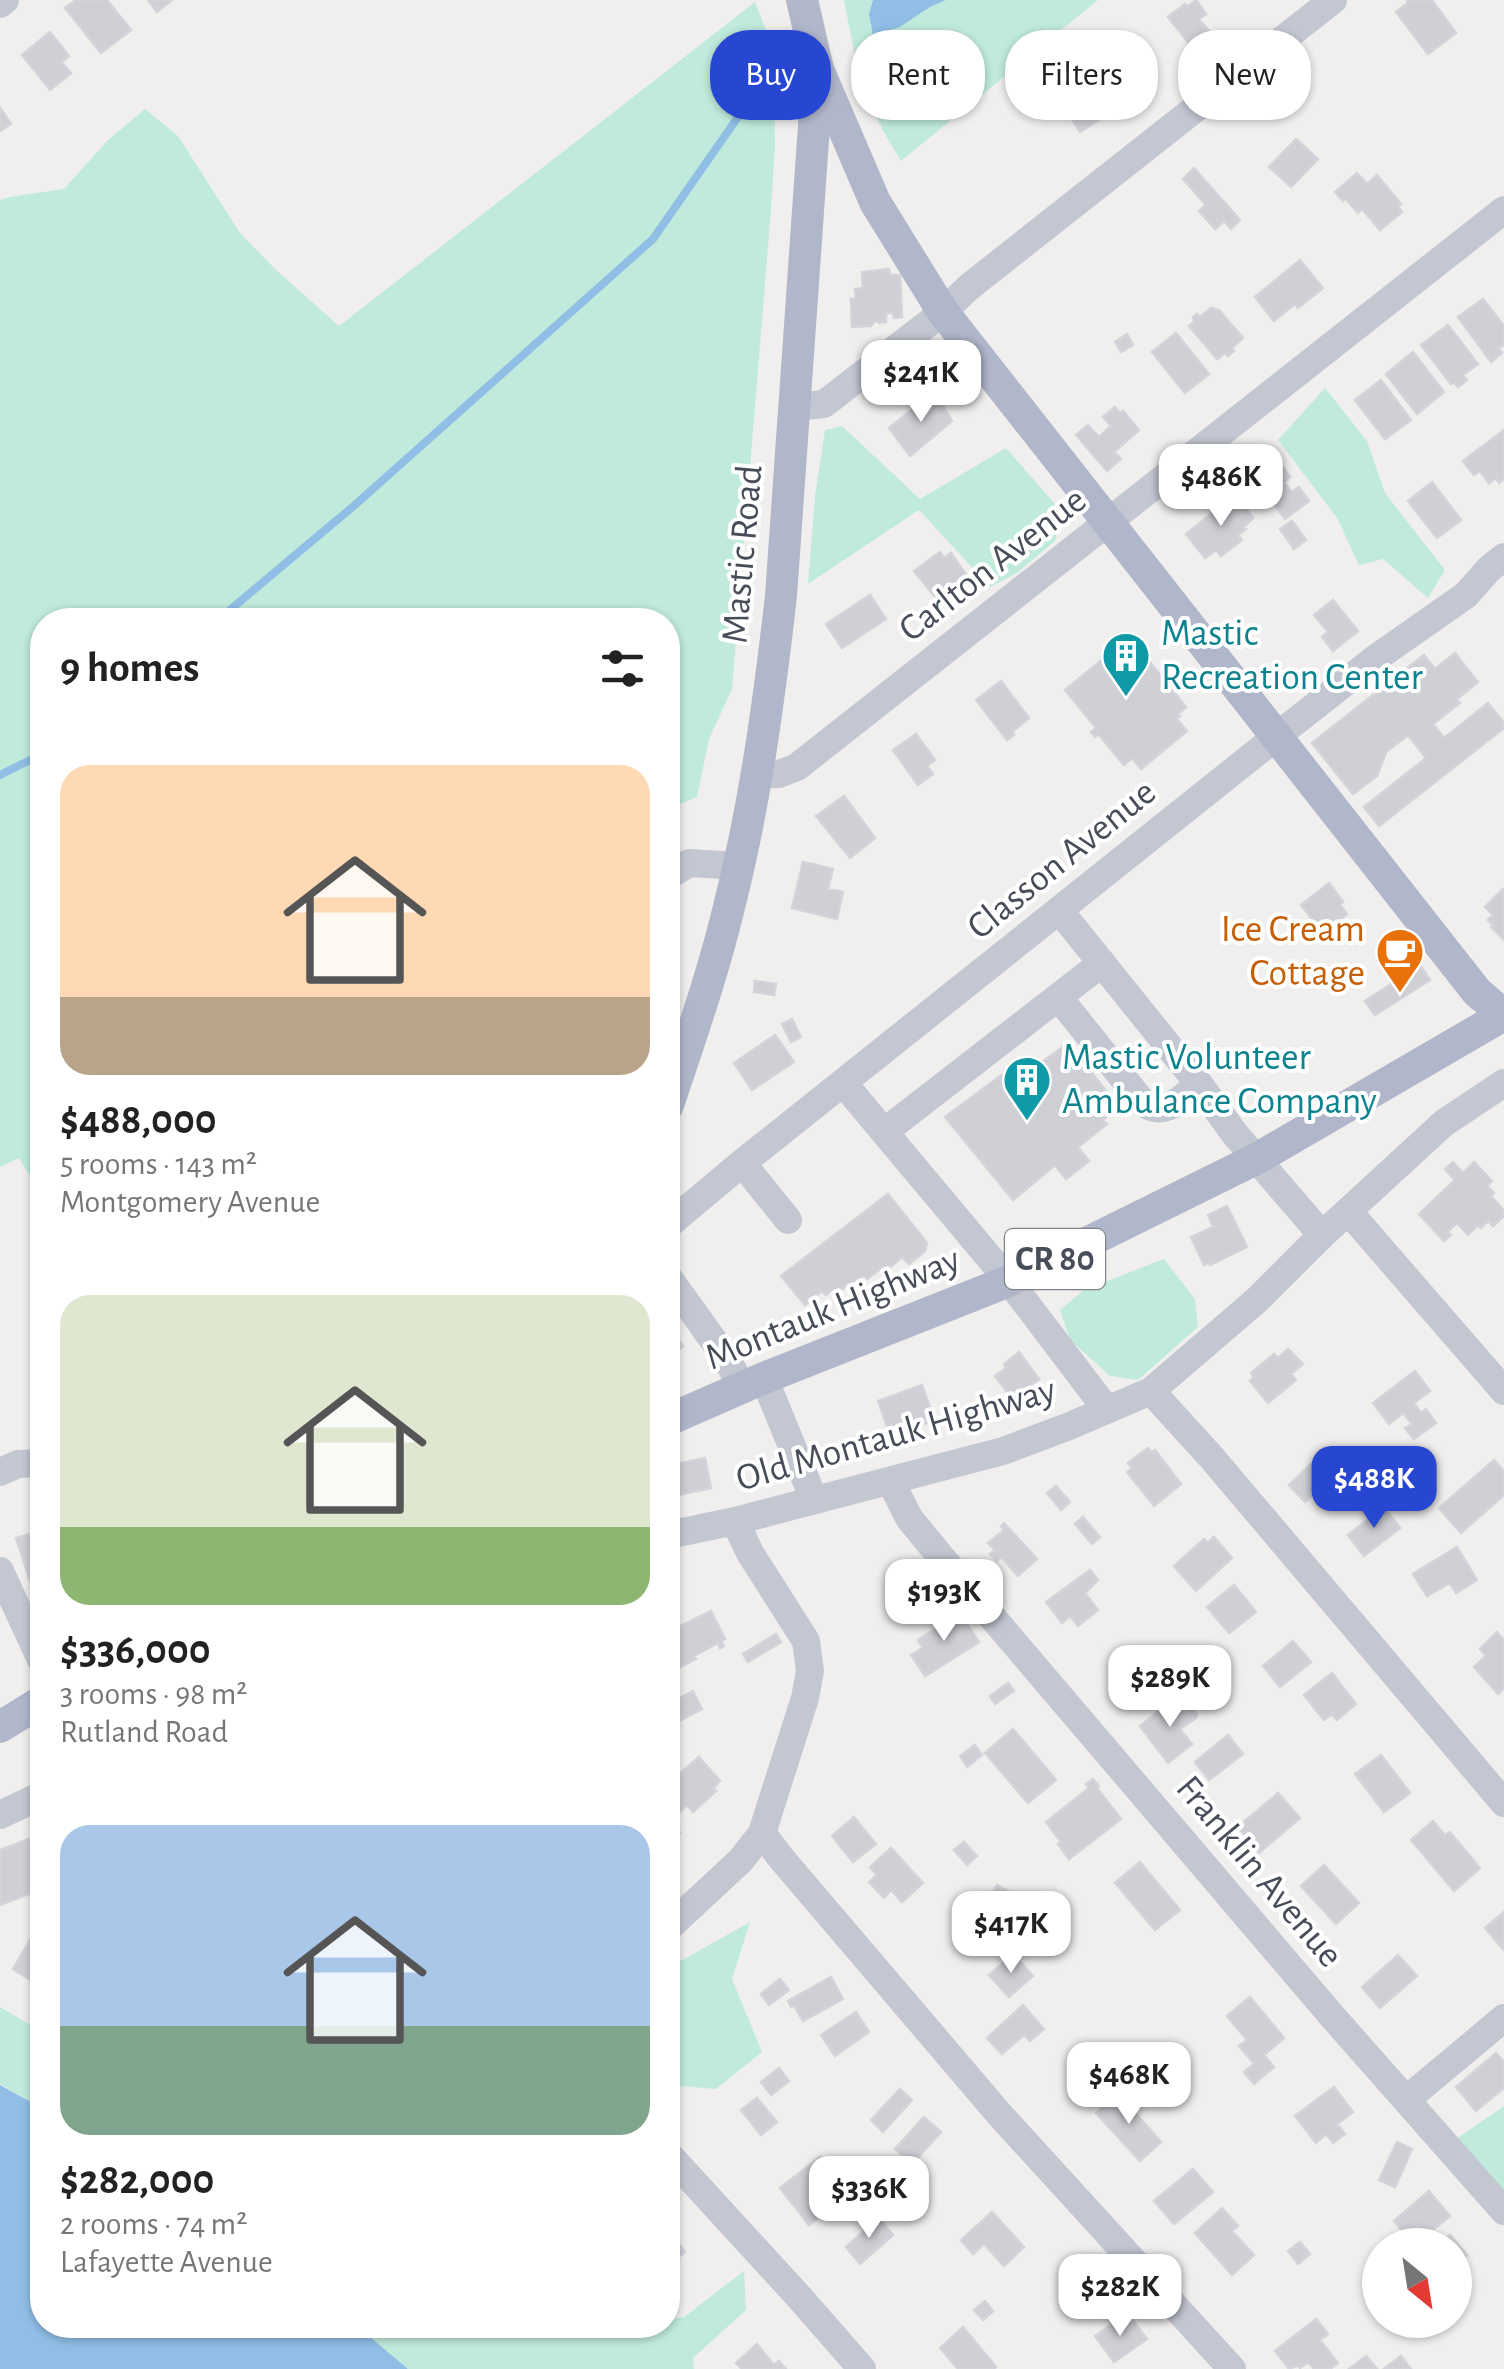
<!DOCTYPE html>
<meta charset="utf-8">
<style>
:root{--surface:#fff;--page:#f2f2f2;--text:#222;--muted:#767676;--accent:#2747d2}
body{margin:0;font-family:"Alegreya Sans",sans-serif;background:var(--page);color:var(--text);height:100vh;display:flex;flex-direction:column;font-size:38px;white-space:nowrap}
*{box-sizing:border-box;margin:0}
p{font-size:32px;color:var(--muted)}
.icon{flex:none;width:55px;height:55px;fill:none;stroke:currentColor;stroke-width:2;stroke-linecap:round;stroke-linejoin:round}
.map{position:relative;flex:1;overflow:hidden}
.details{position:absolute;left:30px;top:608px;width:650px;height:1730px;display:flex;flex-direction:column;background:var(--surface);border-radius:40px;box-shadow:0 2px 8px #0004}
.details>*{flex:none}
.guide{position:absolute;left:710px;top:30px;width:642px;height:90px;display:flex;gap:20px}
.needle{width:65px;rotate:150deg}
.buttons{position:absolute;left:1362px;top:2228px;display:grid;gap:20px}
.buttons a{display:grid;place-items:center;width:110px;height:110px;border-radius:50%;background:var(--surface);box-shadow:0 2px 8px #0004;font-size:50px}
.price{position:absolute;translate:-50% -85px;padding:0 22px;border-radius:20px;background:#fff;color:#222;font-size:32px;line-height:65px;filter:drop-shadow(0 2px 5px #0008)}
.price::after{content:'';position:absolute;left:50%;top:60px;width:30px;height:22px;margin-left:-15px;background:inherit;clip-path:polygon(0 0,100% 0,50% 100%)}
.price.selected{background:var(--accent);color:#fff}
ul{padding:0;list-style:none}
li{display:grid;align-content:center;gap:20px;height:530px;padding:0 30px}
li span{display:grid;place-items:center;height:310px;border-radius:30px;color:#555}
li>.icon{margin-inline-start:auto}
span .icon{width:180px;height:180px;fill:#fffc;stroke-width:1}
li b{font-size:42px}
h2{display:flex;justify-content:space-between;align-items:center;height:120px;padding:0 30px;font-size:42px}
.tag{padding:0 35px;border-radius:40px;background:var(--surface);box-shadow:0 2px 8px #0004;font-size:35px;line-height:90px}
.tag.selected{background:var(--accent);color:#fff}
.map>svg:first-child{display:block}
.green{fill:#c0ebdc}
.water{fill:#90bee5}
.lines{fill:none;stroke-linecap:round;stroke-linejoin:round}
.stream{stroke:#90bee5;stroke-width:8}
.building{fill:#cfcfd6;stroke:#d3d3d9;stroke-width:2.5}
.minor{stroke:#c3c7d2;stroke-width:28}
.major{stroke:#b0b7cb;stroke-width:32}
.labels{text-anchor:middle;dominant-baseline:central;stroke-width:8;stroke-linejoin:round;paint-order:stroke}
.shield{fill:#fff;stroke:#7f828c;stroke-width:2.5}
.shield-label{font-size:35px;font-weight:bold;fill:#484d5a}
.street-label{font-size:38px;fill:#484d5a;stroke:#fff}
.culture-label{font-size:38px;fill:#0d838f;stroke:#fff;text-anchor:start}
.food-label{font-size:38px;fill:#c56008;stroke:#fff;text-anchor:end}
</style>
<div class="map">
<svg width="1504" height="2369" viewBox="0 0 1504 2369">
<rect width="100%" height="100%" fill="#f1efee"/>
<path class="green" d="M844 0H873L869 14 900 27 930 7 946 0H1098L901 161 882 129 858 72Z
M755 2 774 51 775 146 771 210 732 689 709 739 697 797 668 809V620H42V1196L19 1158 0 1167V200L10 197 64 189 108 140 145 109 178 136 240 233 275 269 339 326Z
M1325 388 1367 441 1385 493 1445 570 1428 598 1383 559 1359 565 1337 518 1278 440Z
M842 426 920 499 1006 448 1062 512 1055 541 1017 573 990 587 919 510 808 584 815 496 825 430Z
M1164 1259 1195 1299 1198 1327 1138 1380 1110 1376 1070 1340 1060 1310 1084 1290Z
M750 1922 732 1979 762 2052 716 2089 668 2085V1968Z
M0 2007 42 2032V2108L0 2084Z
M1504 2106V2192L1456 2139Z
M744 2271 746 2310 693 2358 694 2369H408L356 2325H668V2319L684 2317Z"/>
<path class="water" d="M873 0H946L930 7 900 27 873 35 869 14Z
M0 2085 42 2108V2325H356L408 2369H0Z"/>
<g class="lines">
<path class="stream" d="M218 620 356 504 653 239 738 117
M0 775 42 754"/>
</g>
<path class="building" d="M76 0H107L131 30 101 53 65 8Z
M148 0H172L157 12Z
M1196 0 1206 14 1199 19 1217 40 1206 53 1204 50 1198 55 1168 17 1185 4 1187 7Z
M1407 0H1432L1456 33 1428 54 1396 12 1408 3Z
M50 32 69 56 62 62 71 73 50 90 22 55Z
M1096 70 1119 107 1080 132 1057 95Z
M0 108 11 124 0 131Z
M1296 139 1318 159 1291 187 1269 167Z
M1194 168 1240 220 1231 229 1224 221 1215 229 1199 211 1206 205 1183 179Z
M1357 173 1367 184 1377 175 1401 204 1398 206 1402 212 1380 230 1362 209 1358 213 1345 198 1343 201 1335 192Z
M1300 260 1323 288 1298 308 1295 304 1274 321 1255 297Z
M889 269 890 275H900L902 317 894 318 893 313H886V322L879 323 876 320 871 326 852 327 851 299H856L855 289 863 288 862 272Z
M1483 299 1504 326V345L1499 348 1502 353 1491 362 1458 317Z
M1211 308 1219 310 1243 338 1232 348 1234 351 1228 356 1225 353 1217 359 1189 326 1194 322 1193 317 1197 314 1200 317Z
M1448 325 1478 364 1463 375 1467 380 1458 387 1454 382 1451 384 1421 345Z
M1176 333 1209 374 1185 393 1152 352Z
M1127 334 1133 345 1121 352 1115 342Z
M1413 352 1444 392 1417 414 1386 374Z
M1381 380 1411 420 1385 439 1355 400Z
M931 396 943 406 952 421 910 456 889 428 920 403 924 404Z
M1115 407 1120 413 1123 411 1139 430 1114 452 1121 459 1107 471 1076 435 1088 425 1099 437 1111 426 1103 417Z
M1504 430V479L1499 483 1496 478 1489 483 1480 471 1474 475 1463 461Z
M1281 465 1290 477 1284 482 1292 492 1299 487 1309 501 1285 519 1256 481Z
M1432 482 1461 520 1437 538 1408 501Z
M1231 498 1236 505 1241 502 1253 518 1244 527 1246 529 1238 535 1242 540 1221 556 1216 550 1205 558 1186 534Z
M1292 521 1306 540 1294 549 1280 529Z
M940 552 944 558 951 553 967 576 936 598 914 571Z
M870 595 886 619 842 648 826 624Z
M1333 600 1358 631 1333 651 1322 637 1328 632 1314 615Z
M1130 637 1186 707 1178 714 1180 716 1177 719 1187 731 1141 769 1132 758 1124 765 1098 734 1095 737 1091 732 1096 728 1065 690Z
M1455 653 1478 682 1457 699 1460 703 1433 724 1444 738 1488 703 1504 723V728L1379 826 1364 807 1426 758 1408 735 1386 752 1377 776 1353 794 1312 743 1424 655 1435 669Z
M1001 681 1029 718 1012 732 1014 735 1007 740 976 700Z
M916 734 935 760 927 766 933 774 918 785 893 750Z
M844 796 875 838 850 858 816 816Z
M803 862 833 869 828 889 843 892 837 919 792 908Z
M1329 883 1343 902 1340 905 1347 914 1323 933 1301 905Z
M1503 889 1504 890V940L1491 927 1493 925 1488 920 1493 915 1485 907Z
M1420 965 1430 980 1375 1015 1365 1001Z
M755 981 776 984 774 995 754 992Z
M792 1019 801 1037 791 1042 782 1024Z
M775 1035 794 1062 752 1090 734 1063Z
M1068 1043 1119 1107 1103 1120 1107 1124 1078 1147 1089 1161 1066 1179 1055 1165 1013 1200 945 1117 1015 1065 1023 1076Z
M1453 1162 1463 1173 1474 1162 1492 1181 1487 1186 1494 1193 1491 1196 1504 1211V1216L1493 1226 1488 1221 1481 1228 1478 1225 1468 1235 1457 1223 1447 1232 1451 1235 1444 1241 1419 1214 1455 1180 1445 1169Z
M888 1194 927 1243 925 1251 909 1264 902 1257 886 1271 883 1267 867 1279 864 1275 839 1291 836 1287 826 1295 822 1291 805 1305 781 1276Z
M1227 1206 1247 1247 1210 1265 1209 1262 1204 1265 1191 1237 1213 1227 1208 1215Z
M668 1326 683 1346 668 1359Z
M1288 1349 1303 1364 1291 1374 1296 1380 1268 1403 1250 1381 1254 1377 1251 1373 1274 1354 1278 1358Z
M1019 1352 1039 1379 1023 1391 1027 1396 1011 1408 1006 1401 1011 1397 995 1376 1006 1368 1004 1364Z
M1415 1371 1430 1391 1414 1403 1421 1413 1426 1409 1436 1423 1414 1439 1405 1428 1412 1424 1403 1413 1389 1424 1373 1403Z
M922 1385 933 1415 926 1418 928 1423 920 1425 919 1421 889 1432 878 1401Z
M1148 1448 1152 1453 1155 1450 1181 1484 1154 1506 1127 1472 1132 1468 1128 1463Z
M1319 1456 1335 1474 1305 1502 1289 1485Z
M705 1458 711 1488 674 1496 671 1481 676 1480 673 1465Z
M1494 1460 1504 1471V1495L1461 1533 1439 1508Z
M1056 1486 1070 1502 1061 1510 1047 1493Z
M1384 1507 1400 1528 1364 1556 1348 1535Z
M1083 1517 1100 1537 1092 1544 1075 1524Z
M1004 1523 1037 1559 1018 1576 1001 1557 997 1561 990 1554 995 1550 988 1543 1004 1530 1001 1526Z
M30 1534 31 1538 42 1534V1597L36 1599 16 1538Z
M1214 1537 1232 1558 1196 1591 1174 1566 1204 1539 1207 1543Z
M1457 1547 1477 1580 1456 1593 1450 1583 1427 1596 1413 1574Z
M1090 1570 1098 1580 1085 1593 1098 1610 1078 1626 1070 1616 1062 1623 1046 1602Z
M1234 1585 1256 1612 1229 1633 1207 1607Z
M711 1611 725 1639 721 1641 724 1646 720 1648 718 1643 694 1656 696 1659 668 1673V1632Z
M960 1613 979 1642 925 1676 911 1655 923 1648 918 1640Z
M1497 1632 1504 1640V1688L1498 1694 1474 1667 1486 1656 1480 1649Z
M776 1634 781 1642 748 1662 743 1654Z
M1293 1641 1311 1662 1280 1687 1263 1666Z
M1134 1661 1155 1688 1132 1706 1111 1679Z
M1332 1673 1356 1704 1337 1720 1332 1714 1324 1720 1304 1695Z
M1008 1683 1014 1691 995 1704 990 1696Z
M693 1691 702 1709 681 1720 672 1702Z
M1186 1701 1197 1714 1196 1718 1180 1729 1192 1744 1168 1763 1140 1726 1165 1706 1170 1713Z
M1013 1729 1056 1780 1028 1803 985 1753Z
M1228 1735 1243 1754 1209 1780 1195 1762Z
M975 1745 982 1755 967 1767 960 1756Z
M1381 1755 1410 1793 1384 1812 1355 1774Z
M699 1757 720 1781 713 1788 716 1791 693 1812 687 1805 679 1813 668 1800V1788L671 1785 670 1782Z
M1093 1779 1099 1786 1097 1788 1121 1819 1069 1859 1058 1844 1061 1842 1046 1822 1089 1788 1086 1784Z
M1278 1793 1300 1818 1259 1853 1238 1827Z
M854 1817 876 1844 853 1862 832 1836Z
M668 1819 680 1833 668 1845Z
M1433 1821 1445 1835 1450 1832 1480 1868 1454 1891 1411 1840Z
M42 1834V1889L0 1905V1850Z
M964 1842 977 1856 967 1865 954 1850Z
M891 1848 923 1883 902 1902 891 1890 884 1898 869 1882 877 1875 870 1867Z
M1140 1862 1180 1910 1155 1930 1115 1883Z
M1324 1865 1359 1903 1336 1924 1301 1886Z
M997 1885 1008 1891 998 1911 986 1905Z
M1021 1910 1030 1919 1016 1934 1006 1925Z
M1504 1912V1950L1485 1928Z
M40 1923 42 1924V1987L13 1969Z
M1013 1954 1033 1976 1009 1997 989 1975Z
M1398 1955 1417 1976 1380 2008 1362 1987Z
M831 1977 843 1999 803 2021 794 2005 791 2007 788 2001Z
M780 1979 789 1990 769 2005 761 1994Z
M1250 1997 1284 2038 1264 2055 1274 2067 1254 2084 1244 2072 1254 2064 1239 2046 1247 2040 1227 2016Z
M1023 2005 1044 2029 1030 2041 1024 2035 1002 2054 987 2038Z
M856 2012 869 2032 835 2056 821 2035Z
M1496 2053 1504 2062V2088L1476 2111 1456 2087Z
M779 2068 789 2081 771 2095 761 2082Z
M1334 2087 1353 2112 1337 2124 1345 2134 1333 2143 1326 2134 1316 2143 1295 2116Z
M900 2089 912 2100 883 2132 871 2120Z
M1118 2093 1161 2142 1140 2161 1096 2113Z
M757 2098 777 2122 761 2135 741 2110Z
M924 2117 941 2132 912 2164 895 2149Z
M1397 2142 1412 2149 1395 2187 1379 2180Z
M820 2157 829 2168 834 2164 841 2174 819 2192 831 2208 809 2225 780 2188Z
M1193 2169 1213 2192 1174 2224 1154 2201Z
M1429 2191 1450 2216 1414 2245 1394 2221Z
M1222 2208 1238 2226 1232 2231 1254 2255 1232 2275 1195 2233Z
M992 2212 1024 2247 1004 2266 984 2244 973 2254 961 2240Z
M879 2218 893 2235 860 2264 846 2247Z
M669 2230 685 2252 668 2265V2231Z
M1450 2235 1467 2255 1455 2266V2245H1439Z
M1300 2242 1310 2254 1298 2264 1288 2251Z
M985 2301 993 2311 983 2320 974 2310Z
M1121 2318 1127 2327 1134 2322 1147 2339 1114 2362 1095 2336Z
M1316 2319 1328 2334 1320 2340 1338 2363 1330 2369H1314L1308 2362 1300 2368 1298 2365 1289 2369 1275 2351Z
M963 2327 996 2367 994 2369H958L940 2348Z
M757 2344 774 2365 779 2361 786 2369H742L736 2363Z
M1366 2356 1377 2369H1349Z
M1401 2356 1411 2369H1384Z"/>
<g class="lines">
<path class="minor" d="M0 4 5 0
M795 407 824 404 943 312 969 287 1333 0
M757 775 779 774 797 767 1504 210
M668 876 689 863 739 866
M1059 910 1199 1084 1234 1133 1322 1235
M1059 998 1143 1103C1165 1118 1181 1099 1199 1084
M844 1084 1009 1281 1107 1410
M884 1132 1102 963
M742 1163 788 1220
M1348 1211 1504 1391
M668 1225 742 1163 1291 725 1376 658 1466 595 1489 569 1504 557
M668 1277 726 1358 743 1388
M764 1378 814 1500
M1151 1391 1212 1458 1504 1803
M0 1472 18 1464 42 1463
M891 1482 909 1518 941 1557 1332 2016 1504 2211
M668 1535 735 1521 1003 1451 1067 1427 1151 1391 1258 1299 1322 1235 1444 1123 1504 1083
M0 1571 42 1662
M0 1815 42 1795
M762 1833 781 1858 1000 2115 1232 2369
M668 1928 741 1860 762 1833 805 1698 810 1671 806 1641 750 1553 735 1521
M1406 2100 1504 2018
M668 2154 800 2298 862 2369"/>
<path class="major" d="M818 69 875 202 943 312 1477 992 1504 1015
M668 1105C690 1039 713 974 729 907 755 805 769 701 781 596L818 69 802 0
M668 1420 764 1378 1009 1281 1074 1249 1258 1158 1504 1015
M0 1727 42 1701"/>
</g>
<defs>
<g id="building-pin" transform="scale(2.5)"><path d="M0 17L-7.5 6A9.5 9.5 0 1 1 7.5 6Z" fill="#0f9aa8" stroke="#fff"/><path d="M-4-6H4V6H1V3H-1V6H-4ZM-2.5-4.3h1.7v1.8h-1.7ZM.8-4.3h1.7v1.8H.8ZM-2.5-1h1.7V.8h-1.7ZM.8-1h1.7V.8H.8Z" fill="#fff"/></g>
<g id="cafe-pin" transform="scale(2.5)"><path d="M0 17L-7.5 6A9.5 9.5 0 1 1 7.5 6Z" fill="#e8710a" stroke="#fff"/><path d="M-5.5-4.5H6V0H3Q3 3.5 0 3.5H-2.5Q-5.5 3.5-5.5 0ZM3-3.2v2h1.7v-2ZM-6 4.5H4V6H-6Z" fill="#fff"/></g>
</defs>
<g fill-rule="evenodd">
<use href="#building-pin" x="1126" y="656"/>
<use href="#cafe-pin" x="1400" y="952"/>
<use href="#building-pin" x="1027" y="1080"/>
</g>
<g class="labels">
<rect class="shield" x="1005" y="1229" width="100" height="60" rx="8"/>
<g class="shield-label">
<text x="1055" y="1259">CR 80</text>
</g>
<g class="street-label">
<text transform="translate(743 554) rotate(-85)">Mastic Road</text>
<text transform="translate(993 565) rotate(-38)">Carlton Avenue</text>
<text transform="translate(1062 860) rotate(-39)">Classon Avenue</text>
<text transform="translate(833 1309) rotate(-22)">Montauk Highway</text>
<text transform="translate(896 1435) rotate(-16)">Old Montauk Highway</text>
<text transform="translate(1259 1872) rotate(50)">Franklin Avenue</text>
</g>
<g class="culture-label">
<text x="1161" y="634">Mastic<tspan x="1161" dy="44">Recreation Center</tspan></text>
<text x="1062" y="1058">Mastic Volunteer<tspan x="1062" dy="44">Ambulance Company</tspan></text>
</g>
<g class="food-label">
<text x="1365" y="930">Ice Cream<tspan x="1365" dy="44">Cottage</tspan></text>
</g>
</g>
</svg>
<div class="buttons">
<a><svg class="needle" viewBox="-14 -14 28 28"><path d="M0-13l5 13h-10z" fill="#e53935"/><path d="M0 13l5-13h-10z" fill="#767676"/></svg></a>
</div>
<b class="price" style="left:921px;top:425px">$241K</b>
<b class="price" style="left:1221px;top:529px">$486K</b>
<b class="price selected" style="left:1374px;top:1531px">$488K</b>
<b class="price" style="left:944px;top:1644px">$193K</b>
<b class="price" style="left:1170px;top:1730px">$289K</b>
<b class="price" style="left:1011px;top:1976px">$417K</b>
<b class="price" style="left:1129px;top:2127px">$468K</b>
<b class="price" style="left:869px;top:2241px">$336K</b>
<b class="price" style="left:1120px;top:2339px">$282K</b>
<div class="guide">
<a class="tag selected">Buy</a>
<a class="tag">Rent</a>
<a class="tag">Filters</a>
<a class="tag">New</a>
</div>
<section class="details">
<h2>9 homes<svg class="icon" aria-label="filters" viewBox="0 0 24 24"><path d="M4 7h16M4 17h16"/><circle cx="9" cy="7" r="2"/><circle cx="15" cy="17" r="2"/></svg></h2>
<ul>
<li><span style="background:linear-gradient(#ffd9b3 75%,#b9a48a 0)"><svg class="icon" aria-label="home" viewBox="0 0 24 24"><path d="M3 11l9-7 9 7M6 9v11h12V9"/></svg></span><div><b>$488,000</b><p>5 rooms · 143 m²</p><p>Montgomery Avenue</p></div></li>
<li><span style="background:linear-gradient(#dfe7d0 75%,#8fb573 0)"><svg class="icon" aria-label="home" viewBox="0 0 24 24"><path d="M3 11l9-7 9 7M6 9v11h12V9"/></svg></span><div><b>$336,000</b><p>3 rooms · 98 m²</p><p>Rutland Road</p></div></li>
<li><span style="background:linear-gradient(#a9c7e8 65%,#7fa58c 0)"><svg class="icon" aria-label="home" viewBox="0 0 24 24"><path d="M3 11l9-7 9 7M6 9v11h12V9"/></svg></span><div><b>$282,000</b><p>2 rooms · 74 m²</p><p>Lafayette Avenue</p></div></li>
</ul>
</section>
</div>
